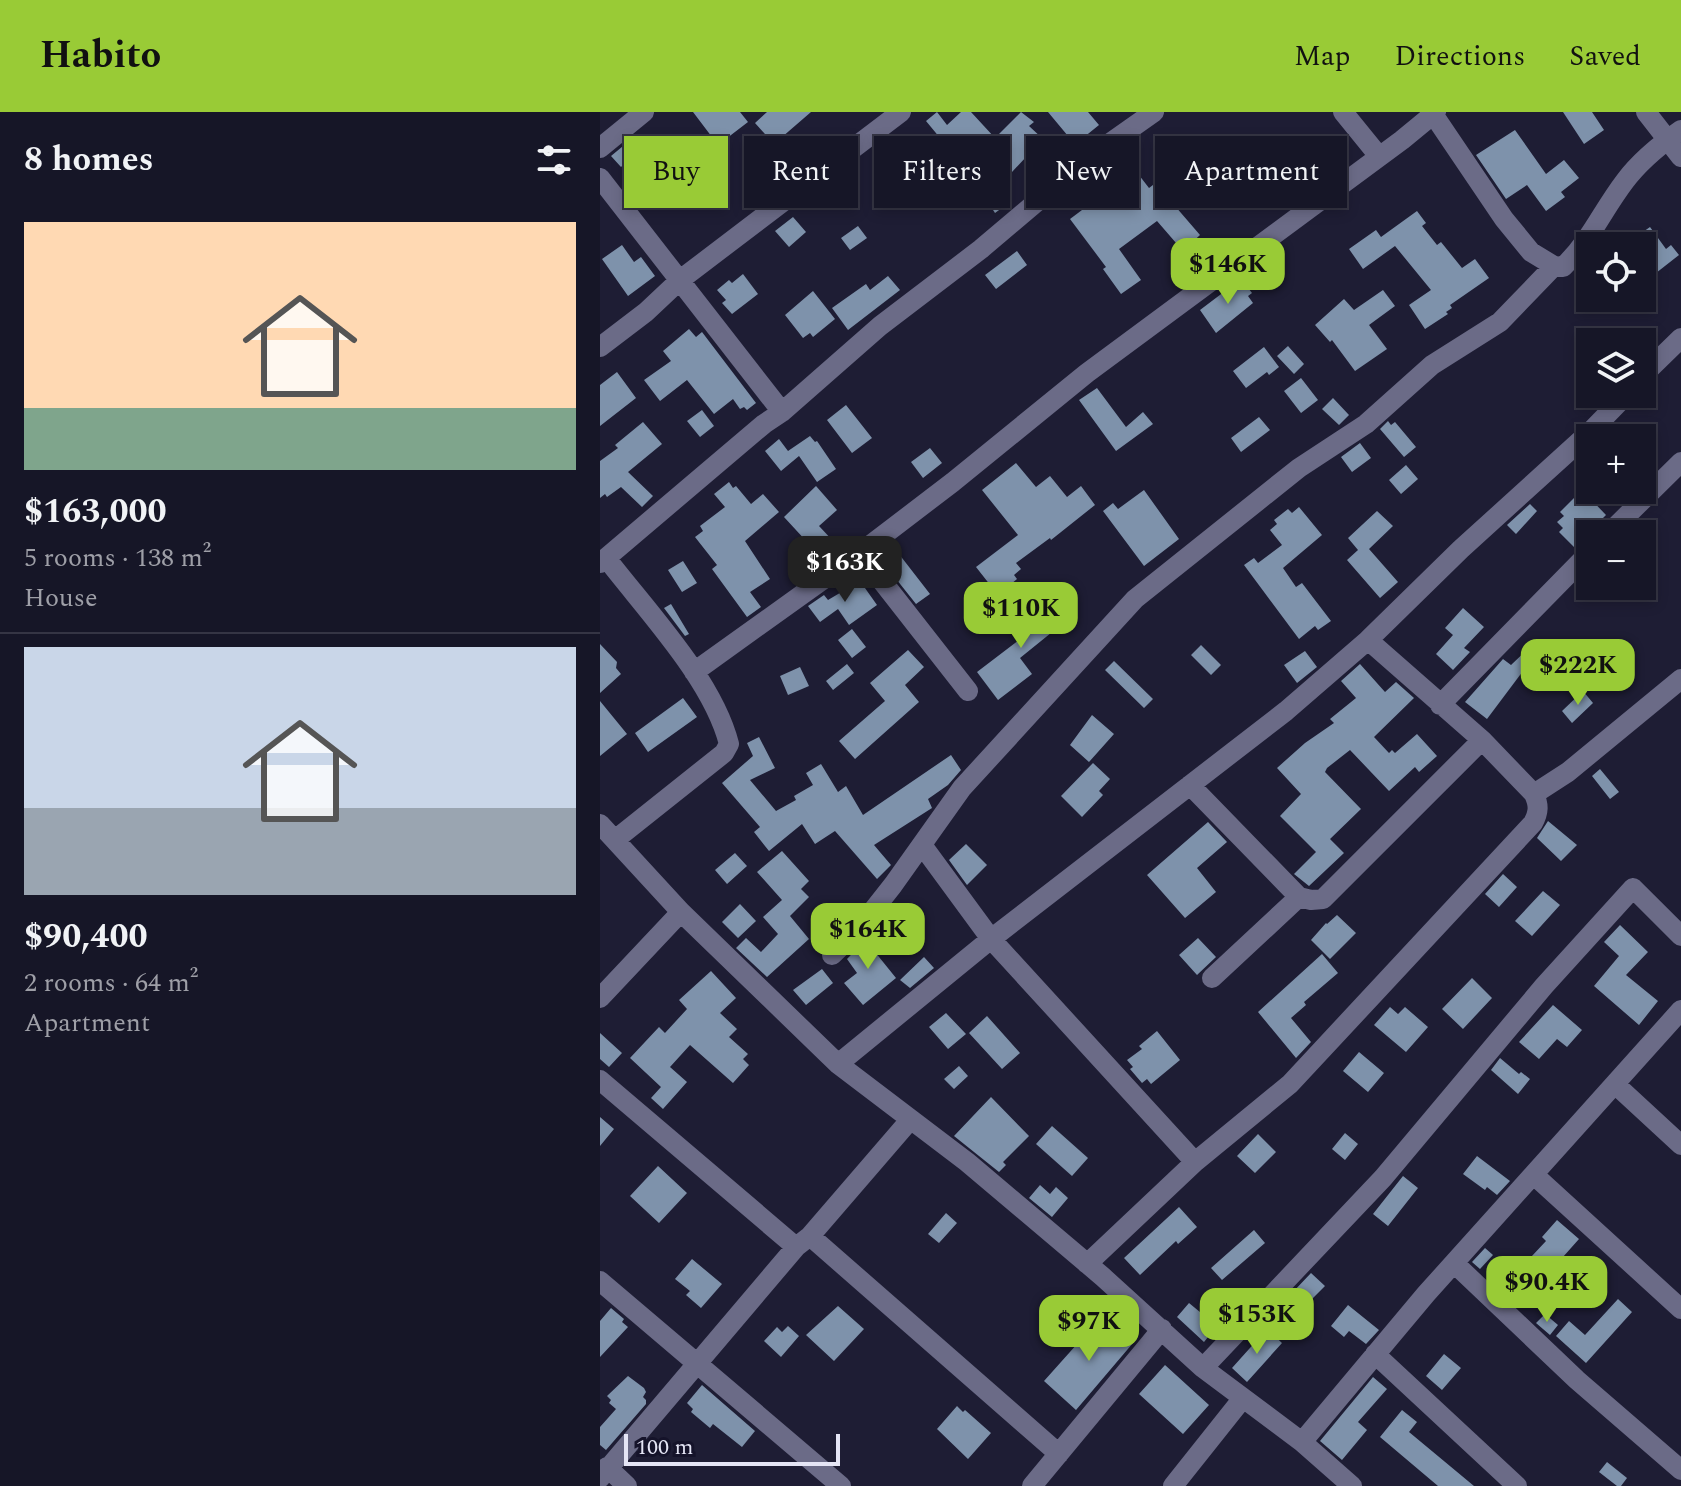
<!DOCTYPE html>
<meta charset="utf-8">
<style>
:root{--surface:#161627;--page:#232333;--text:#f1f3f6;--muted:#9e9fa7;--line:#353544;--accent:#99cb36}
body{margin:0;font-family:Spectral,serif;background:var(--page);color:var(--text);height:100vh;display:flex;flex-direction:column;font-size:30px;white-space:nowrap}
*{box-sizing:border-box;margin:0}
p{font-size:26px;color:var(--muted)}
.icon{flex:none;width:44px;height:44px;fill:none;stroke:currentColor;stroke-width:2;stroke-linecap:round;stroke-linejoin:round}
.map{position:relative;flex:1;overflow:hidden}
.details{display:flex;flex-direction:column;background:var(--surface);width:600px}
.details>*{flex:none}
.banner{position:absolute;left:24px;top:24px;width:760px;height:72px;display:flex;gap:16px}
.tools{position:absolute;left:976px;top:120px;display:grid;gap:16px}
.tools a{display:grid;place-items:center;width:80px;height:80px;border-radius:0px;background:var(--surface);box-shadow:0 4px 12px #0003,0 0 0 2px var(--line);font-size:40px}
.scale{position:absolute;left:24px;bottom:20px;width:216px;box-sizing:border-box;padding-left:8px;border:4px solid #e5e5f5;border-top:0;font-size:22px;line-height:28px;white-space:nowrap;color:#e5e5f5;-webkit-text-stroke:6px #15132a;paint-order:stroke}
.price{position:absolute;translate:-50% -68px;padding:0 18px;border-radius:16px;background:var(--accent);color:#111;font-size:26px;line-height:52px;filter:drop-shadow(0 2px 4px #0008)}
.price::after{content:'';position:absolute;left:50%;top:48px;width:24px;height:18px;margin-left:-12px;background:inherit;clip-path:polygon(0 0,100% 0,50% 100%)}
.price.selected{background:#222;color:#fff}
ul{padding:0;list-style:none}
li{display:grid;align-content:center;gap:16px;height:424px;padding:0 24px}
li+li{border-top:2px solid var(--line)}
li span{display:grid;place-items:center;height:248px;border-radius:0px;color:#555}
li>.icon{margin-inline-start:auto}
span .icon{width:144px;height:144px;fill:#fffc;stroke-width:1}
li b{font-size:34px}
h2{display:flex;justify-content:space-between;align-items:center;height:96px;padding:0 24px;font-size:34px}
.tag{padding:0 28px;border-radius:0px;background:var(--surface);box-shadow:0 4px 12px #0003,0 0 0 2px var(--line);font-size:28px;line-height:72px}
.tag.selected{background:var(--accent);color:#111}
header{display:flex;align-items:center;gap:48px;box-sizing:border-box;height:112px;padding:0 40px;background:var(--accent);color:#111}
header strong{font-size:38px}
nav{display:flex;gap:44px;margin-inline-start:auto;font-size:28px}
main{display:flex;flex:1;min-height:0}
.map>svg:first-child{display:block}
.building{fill:#7e92ab}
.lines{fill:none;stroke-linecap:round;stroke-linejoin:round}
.minor{stroke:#6b6b87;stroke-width:20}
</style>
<header>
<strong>Habito</strong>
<nav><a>Map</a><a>Directions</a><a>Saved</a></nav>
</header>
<main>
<section class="details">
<h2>8 homes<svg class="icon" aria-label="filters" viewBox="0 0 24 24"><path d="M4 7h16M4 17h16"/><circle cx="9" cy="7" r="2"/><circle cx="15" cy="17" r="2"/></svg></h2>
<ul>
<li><span style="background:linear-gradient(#ffd9b3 75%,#7fa58c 0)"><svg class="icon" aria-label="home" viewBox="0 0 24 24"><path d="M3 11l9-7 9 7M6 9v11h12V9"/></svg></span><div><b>$163,000</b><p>5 rooms · 138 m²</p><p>House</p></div></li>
<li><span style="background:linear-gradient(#c9d6e8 65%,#9aa5b1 0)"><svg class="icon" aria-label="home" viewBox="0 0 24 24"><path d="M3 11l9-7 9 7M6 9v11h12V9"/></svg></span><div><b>$90,400</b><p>2 rooms · 64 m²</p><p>Apartment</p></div></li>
</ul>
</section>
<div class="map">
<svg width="1081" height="1374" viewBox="0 0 1081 1374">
<rect width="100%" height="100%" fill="#1e1d34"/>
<path class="building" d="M93 0H140L148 10 118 33Z
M167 0H211L174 32 155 11Z
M337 0 347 13 361 0H371L395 26 421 0 434 10 429 14 443 27 412 60 396 72 410 90 395 101 369 61 326 9Z
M448 0H488L499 13 478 30 471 22 468 24Z
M963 0H992L1004 18 984 32Z
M915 18 946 62 964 48 979 66 961 80 965 85 946 99 927 73 906 87 876 43Z
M683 23 708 57 686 73 682 67 675 72 655 43Z
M34 25 44 37 51 29 74 50 68 57 76 65 74 67 78 71 66 84 48 67 44 71 24 52 21 55 11 44Z
M589 36 610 67 575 94 600 123 583 139 557 109 519 137 541 168 521 182 503 157 506 155 470 107 506 80 502 76 532 54 549 76 582 51 577 44Z
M315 38 323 47 306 61 299 52Z
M817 99 826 111 822 114 837 133 841 130 862 156 875 147 889 166 850 193 852 196 846 200 848 202 825 217 809 193 831 178 795 134 763 157 749 137 776 118 781 125Z
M193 105 206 120 189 135 175 119Z
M258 114 267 126 250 138 241 126Z
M1050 115 1066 137 1071 133 1079 143 1042 172V134H1023Z
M22 133 34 150 41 145 55 164 28 184 2 147Z
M417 139 427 153 396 177 385 163Z
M143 162 158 182 132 202 122 191 126 188 117 178 129 168 132 171Z
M288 164 300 178 248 218 232 196 266 172 270 178Z
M641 167 652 181 648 184 653 191 616 221 600 198Z
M783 178 795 194 769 213 787 237 755 259 732 228 730 230 715 213 744 187 754 198Z
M213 179 235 207 213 225 210 221 203 226 185 203Z
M89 217 96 225 102 220 156 291 147 298 144 295 140 297 133 287 114 302 87 268 60 289 44 268 71 249 63 239Z
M688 234 704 252 694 262 677 244Z
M664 235 679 255 669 263 667 260 646 276 633 259Z
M17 260 36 286 0 314V273Z
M701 266 718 288 701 301 684 279Z
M497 276 526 315 543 300 553 312 516 339 479 288Z
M733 286 749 303 739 313 722 297Z
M246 293 272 326 252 341 227 308Z
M102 298 114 314 100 325 87 309Z
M659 305 670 318 641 340 631 326Z
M788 309 791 313 795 310 816 335 804 345 780 317Z
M43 310 62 332 28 360 53 384 42 395 21 375 7 385 5 382 0 386V349L18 336 15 333Z
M210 324 215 330 217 329 236 357 217 370 199 344 181 359 165 339 179 327 188 339Z
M760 331 771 346 752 360 741 345Z
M330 336 342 351 323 366 311 350Z
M416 351 436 375 450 364 467 385 481 374 495 393 451 428 450 426 416 451 421 457 414 463 417 467 398 483 376 455 418 423 382 378Z
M806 353 818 367 801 382 789 368Z
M129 370 133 376 136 374 151 392 163 382 179 400 145 429 170 467 150 480 161 495 147 505 112 457 117 453 95 425 103 419 100 414 125 395 114 382Z
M216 374 237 398 219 414 234 430 219 443 184 405Z
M544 378 579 427 544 454 503 399 513 391 518 397Z
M982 378 1006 403 974 435 959 420 963 416 957 410 964 404 960 400Z
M930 392 937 399 916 422 907 413Z
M699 395 722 423 683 456 696 475 702 471 731 509 718 518 715 514 699 527 644 453 654 446 658 451 682 433 670 418 677 412 674 408 688 397 692 401Z
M777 399 793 414 769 437 798 470 780 486 747 448 758 438 748 426Z
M292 433 330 482 316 492 289 458 292 455 281 441Z
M83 449 97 471 82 480 68 458Z
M260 469 277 493 249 513 238 497 220 510 208 494 224 483 228 488Z
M450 487 467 508 420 546 432 562 398 588 377 560 419 528 411 519Z
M71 492 89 522 85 524 64 496Z
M863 496 884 515 864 536 870 540 853 558 836 542 853 523 845 516Z
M252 517 266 535 252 546 238 528Z
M935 530 956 551 935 571 923 559 887 607 865 590 903 547 911 553Z
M0 532 17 550 16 556 21 562 0 581Z
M601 533 621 553 611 563 591 543Z
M308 538 324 555 305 573 319 590 255 647 239 629 285 589 270 571Z
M705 539 717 555 697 571 684 553Z
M514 549 553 587 544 596 505 558Z
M247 552 254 561 233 578 226 569Z
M760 552 785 580 796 570 814 586 774 625 789 641 792 638 795 641 817 622 837 644 819 660 815 655 789 679 750 638 727 656 725 660 761 697 730 727 744 741 709 774 694 762 716 740 680 704 701 682 677 656 705 631 734 611 730 607 756 586 741 569Z
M200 555 209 574 188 583 180 564Z
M983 579 993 591 972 611 962 599Z
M83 586 97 605 48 640 35 621Z
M0 589 27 622 0 644Z
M492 603 514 622 489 650 470 633Z
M159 625 175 656 150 668 176 699 196 688 194 684 213 673 206 661 221 652 238 680 246 674 263 703 351 643 361 658 348 673 328 687 332 696 274 733 291 753 277 767 235 719 215 732 202 712 169 739 154 720 160 715 122 671 153 644 147 631Z
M493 651 510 667 499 679 503 683 482 705 461 684Z
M1000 657 1019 680 1010 687 992 664Z
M948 709 977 733 961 749 937 726Z
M608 710 627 730 597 756 616 780 585 806 547 763Z
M366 732 387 753 367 773 349 748Z
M182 739 209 769 201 777 209 785 190 804 209 827 167 865 136 836 146 826 161 840 178 822 163 805 182 788 157 760Z
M135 741 147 754 127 772 115 758Z
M903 762 917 775 899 795 885 782Z
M943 779 960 793 932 824 915 809Z
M140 792 156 809 138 826 122 810Z
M737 803 756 821 730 847 711 828 726 811 727 812Z
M1020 813 1048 840 1026 863 1058 889 1039 913 994 874 1019 844 1004 830Z
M272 821 282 836 275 840 296 866 263 893 244 871 257 861 247 847Z
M598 826 616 845 597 863 579 843Z
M722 842 738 861 704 890 706 893 691 906 711 930 696 946 658 900Z
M324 845 334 856 310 876 300 868Z
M222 857 233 871 206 893 193 878Z
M111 859 136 886 120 901 137 917 129 925 148 942 143 947 149 953 133 971 90 933 70 955 87 970 63 997 51 986 61 975 30 946 59 915 65 921 87 897 79 888Z
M872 866 892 886 863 917 842 897Z
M953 893 982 918 967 935 957 927 939 947 919 930Z
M790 895 798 902 805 895 828 915 806 940 774 913Z
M346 901 366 922 348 937 329 915Z
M387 904 420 941 402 957 369 921Z
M557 919 580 948 551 972 547 967 542 971 530 957 533 955 527 948 542 937 539 934Z
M0 921 22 941 9 955 0 947Z
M759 940 784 961 768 980 743 959Z
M900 946 919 962 921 960 930 967 918 982 891 958Z
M359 954 368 964 354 977 344 967Z
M391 985 429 1024 403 1050 406 1053 399 1060 354 1024Z
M0 1005 14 1017 0 1034Z
M452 1014 488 1046 472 1064 436 1032Z
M745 1021 758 1032 745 1048 732 1037Z
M658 1022 676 1040 655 1061 637 1044Z
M877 1044 910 1069 897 1083 887 1075 885 1078 863 1062Z
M58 1054 87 1081 59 1111 30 1084Z
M803 1064 818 1076 788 1114 773 1102Z
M440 1073 450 1082 456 1075 468 1086 452 1105 429 1086Z
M579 1095 597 1115 578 1132 576 1129 540 1163 524 1146Z
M346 1101 357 1111 339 1131 328 1122Z
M957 1108 979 1127 922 1191 904 1174 946 1129 942 1125Z
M654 1118 665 1131 622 1168 611 1156Z
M885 1136 893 1143 880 1157 872 1150Z
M92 1147 122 1172 101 1196 86 1183 90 1179 75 1167Z
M711 1161 725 1174 712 1187 710 1185 704 1191 693 1180Z
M1018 1187 1032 1200 986 1251 956 1224 969 1209 985 1223Z
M589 1191 617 1214 604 1230 577 1205Z
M748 1193 779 1218 766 1232 749 1219 744 1225 731 1214Z
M238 1194 264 1217 234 1249 206 1223Z
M11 1196 24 1207 22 1210 28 1215 0 1245V1209Z
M945 1202 958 1213 950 1223 936 1211Z
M503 1203 533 1231 476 1298 444 1269Z
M188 1214 199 1224 181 1245 164 1229 177 1215 182 1220Z
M667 1217 682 1231 647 1270 632 1256Z
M844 1242 861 1256 842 1278 826 1264Z
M565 1253 609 1293 583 1322 539 1282Z
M28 1264 44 1276 46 1280 43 1285 46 1288V1292L6 1338 0 1333V1315L16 1297 9 1291 11 1288 7 1284Z
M773 1265 787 1277 758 1310 767 1318 742 1348 720 1329Z
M102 1273 155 1319 142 1335 113 1312 110 1316 91 1300 93 1297 87 1291Z
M357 1294 363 1300 365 1298 391 1321 368 1347 337 1317Z
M802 1298 817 1310 809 1320 874 1374H838L780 1325Z
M1007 1350 1027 1366 1021 1374H1017L999 1360Z"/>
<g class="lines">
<path class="minor" d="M743 0 778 43
M1046 0 1081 45
M833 2 904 107 931 140 954 154
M0 36 44 0
M0 66 182 300
M0 235 46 200 80 168 301 0
M1042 264 1081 226
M1008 422 1081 350
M260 441 368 579
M7 447C47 499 113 568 129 632L124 641 16 727
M0 451 164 312 182 300 280 214 381 137 486 48 554 0
M94 560 260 441 353 370 487 261 802 28 836 0
M840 593 990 440
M590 673 699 785 711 788 723 787 882 628
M934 682 968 660 1081 567
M0 712 81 800 238 952 367 1050 503 1165 603 1256 702 1330 752 1374
M322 733 391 827 595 1050
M232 843 256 820 293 773 362 676 535 487 699 356 766 312 832 253 900 210 954 154 963 155C991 128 1002 99 1025 69 1040 49 1061 32 1081 18
M612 866 699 785
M0 886 81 800
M238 952 391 827 686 599 768 528 861 437 991 319 1027 282
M0 968 196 1135
M1016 973 1081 1033
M934 1063 1081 1197
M210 1124 459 1342
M854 1151 977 1268 1081 1358
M487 1152 595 1050 690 972 933 711C939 700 939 693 934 682L882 628 768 528
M0 1169 241 1374
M775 1242 917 1374
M603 1256 783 1066 944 874 1033 776 1081 824
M702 1330 826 1182 1081 898
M7 1355 27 1374
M0 1366 196 1135 210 1124 310 1008
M432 1374 562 1217
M573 1374 643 1286"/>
</g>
</svg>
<div class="tools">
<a><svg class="icon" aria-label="locate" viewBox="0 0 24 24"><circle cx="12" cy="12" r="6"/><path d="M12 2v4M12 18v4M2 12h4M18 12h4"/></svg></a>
<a><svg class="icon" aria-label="layers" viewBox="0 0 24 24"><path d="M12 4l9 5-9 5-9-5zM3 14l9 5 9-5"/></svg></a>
<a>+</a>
<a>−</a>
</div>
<div class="scale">100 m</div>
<b class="price" style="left:628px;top:194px">$146K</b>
<b class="price selected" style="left:245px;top:492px">$163K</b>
<b class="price" style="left:421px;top:538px">$110K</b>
<b class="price" style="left:978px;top:595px">$222K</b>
<b class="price" style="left:268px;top:859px">$164K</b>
<b class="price" style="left:947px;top:1212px">$90.4K</b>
<b class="price" style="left:657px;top:1244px">$153K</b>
<b class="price" style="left:489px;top:1251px">$97K</b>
<div class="banner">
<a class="tag selected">Buy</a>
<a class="tag">Rent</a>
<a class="tag">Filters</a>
<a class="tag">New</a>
<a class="tag">Apartment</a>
</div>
</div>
</main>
